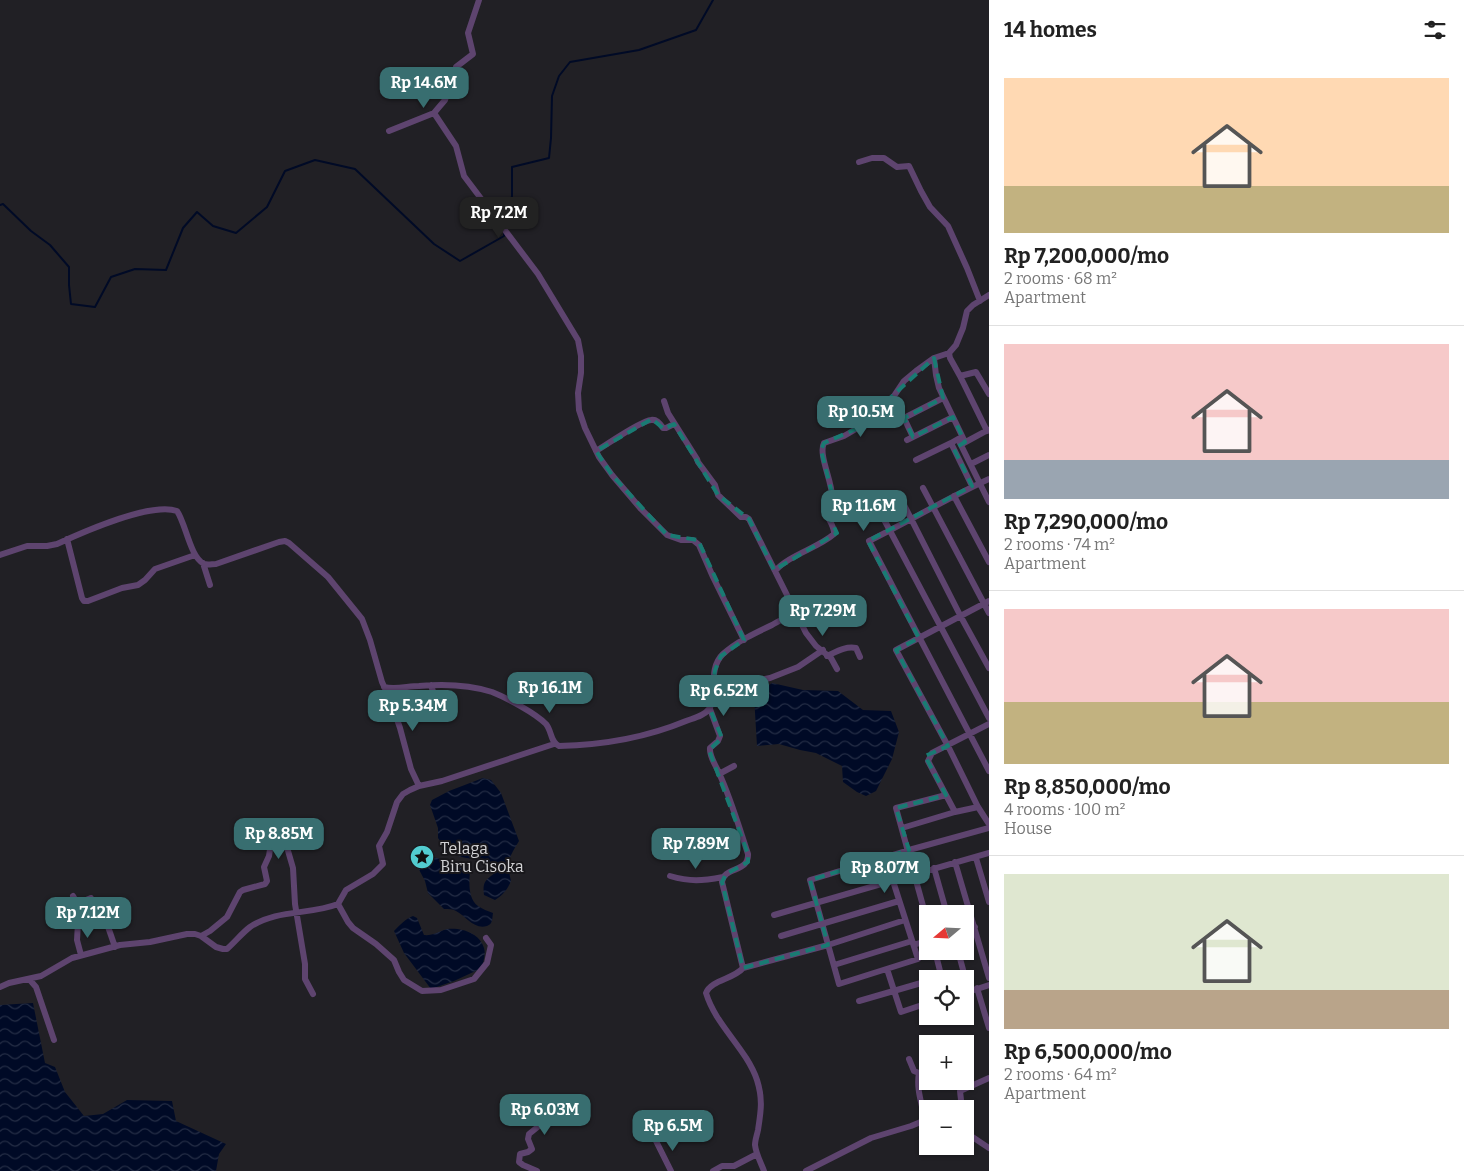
<!DOCTYPE html>
<meta charset="utf-8">
<style>
:root{--surface:#fff;--page:#f6f6f6;--text:#222;--muted:#767676;--line:#e0e0e0;--accent:#386e70}
body{margin:0;font-family:Bitter,serif;background:var(--page);color:var(--text);height:100vh;display:flex;flex-direction:column;font-size:19px;white-space:nowrap}
*{box-sizing:border-box;margin:0}
p{font-size:16px;color:var(--muted)}
.icon{flex:none;width:28px;height:28px;fill:none;stroke:currentColor;stroke-width:2;stroke-linecap:round;stroke-linejoin:round}
.map{position:relative;flex:1;overflow:hidden}
.details{display:flex;flex-direction:column;background:var(--surface);width:475px}
.details>*{flex:none}
.needle{width:32px;rotate:251deg}
.fabs{position:absolute;left:919px;top:905px;display:grid;gap:10px}
.fabs a{display:grid;place-items:center;width:55px;height:55px;border-radius:0px;background:var(--surface);box-shadow:0 1px 4px #0004;font-size:25px}
.price{position:absolute;translate:-50% -42px;padding:0 11px;border-radius:10px;background:var(--accent);color:#fff;font-size:16px;line-height:32px;filter:drop-shadow(0 1px 2px #0008)}
.price::after{content:'';position:absolute;left:50%;top:30px;width:15px;height:11px;margin-left:-8px;background:inherit;clip-path:polygon(0 0,100% 0,50% 100%)}
.price.selected{background:#222;color:#fff}
ul{padding:0;list-style:none}
li{display:grid;align-content:center;gap:10px;height:265px;padding:0 15px}
li+li{border-top:1px solid var(--line)}
li span{display:grid;place-items:center;height:155px;border-radius:0px;color:#555}
li>.icon{margin-inline-start:auto}
span .icon{width:90px;height:90px;fill:#fffc;stroke-width:1}
li b{font-size:21px}
h2{display:flex;justify-content:space-between;align-items:center;height:60px;padding:0 15px;font-size:21px}
main{display:flex;flex:1;min-height:0}
.map>svg:first-child{display:block}
.water{fill:url(#water-waves)}
.lines{fill:none;stroke-linecap:round;stroke-linejoin:round}
.stream{stroke:#000a26;stroke-width:2}
.minor{stroke:#5e446f;stroke-width:6}
.marked{fill:none;stroke:#197b73;stroke-width:4;stroke-dasharray:10 6;stroke-linejoin:round}
.labels{text-anchor:middle;dominant-baseline:central;stroke-width:4;stroke-linejoin:round;paint-order:stroke}
.poi-label{font-size:16px;fill:#d2d2d5;stroke:#18171b;text-anchor:start}
</style>
<main>
<div class="map">
<svg width="989" height="1171" viewBox="0 0 989 1171">
<defs>
<pattern id="water-waves" width="16" height="10" patternUnits="userSpaceOnUse" patternTransform="scale(1.25)"><rect width="16" height="10" fill="#000a26"/><path d="M0 5q4-4 8 0t8 0" fill="none" stroke="#242d45"/></pattern>
</defs>
<rect width="100%" height="100%" fill="#212025"/>
<path class="water" d="M772 683 803 690 838 691 863 710 891 711 899 732 892 759 876 791 866 796 857 792 843 782 842 766 816 753 800 750 779 744 757 746 754 696Z
M483 778 491 780 501 793 519 841C509 858 506 861 511 881 507 890 503 895 495 900L484 895C481 875 493 880 501 865L495 861 482 863C473 857 464 859 455 855 447 852 442 844 438 838V828L430 805 432 800 449 791Z
M421 852 429 856 448 861V865H465L470 871C469 882 468 899 478 906 482 909 488 911 493 913 492 919 493 924 487 926 474 930 466 916 456 911 453 909 448 909 444 909L428 893 425 881 415 862Z
M413 916 417 918 424 935C432 936 440 931 447 929 461 927 480 933 484 948 486 954 483 962 482 968L454 981 431 989 404 953 394 931C400 925 405 919 413 916Z
M33 1003 45 1063 55 1067 65 1092 84 1116 103 1114 127 1100 172 1101 176 1121 226 1144 219 1154 216 1171H0V1005Z"/>
<g class="lines">
<path class="stream" d="M0 205 3 204 31 231 50 245 69 267V285L71 304 95 307 111 277 135 269 166 270 183 228 197 212 213 226 236 233 267 207 285 171 315 160 355 169 434 244 460 261 504 236V232
M505 228 512 196V167L549 158 551 138 552 96 559 76 570 62 639 50 696 30 713 0"/>
<path class="minor" d="M479 0 468 33 473 54 456 67V82L449 89 445 100 434 113 456 146 464 176 538 274 578 340 581 356V373L578 393 579 410 585 428 599 457 612 475 641 509 667 535 681 540H693L699 545 713 577 744 640
M389 131 434 113
M859 162 872 158H884L897 167 909 166 921 191 930 207 948 226 967 268 980 301
M949 353 950 358 960 376 976 372 989 394
M934 358 936 375 939 388 965 442
M960 376 987 431
M664 401 668 413 697 459 698 462 715 485 718 495 741 517H746L749 519 806 633 816 646 831 658 837 669
M913 437 904 418 943 398
M907 440 953 417
M962 444 988 430
M596 451C608 444 640 421 651 420 657 419 660 424 663 428H666L674 424
M916 460 951 443
M971 464 989 455
M989 479C948 498 909 521 869 541L989 771
M972 486 951 443 958 439 989 502
M923 488 989 613
M954 496 989 562
M900 497 961 617 989 668
M879 510 989 718
M67 539 82 598 84 601H88L122 588 138 585 145 580 155 569 195 555
M0 555 27 546H47L57 544C83 532 151 502 177 511 186 524 190 557 204 564 208 565 212 564 216 564L279 542 285 541 289 543 328 577 362 619 370 640 382 682 390 699 400 728 411 769 419 786
M203 563 210 585
M775 571C789 555 818 548 834 534 835 524 823 514 825 506 826 502 831 499 832 496 832 481 818 454 824 443L844 436 856 429 894 396 904 381 916 371 934 358 949 353 956 345 963 328 967 311 973 305 989 295
M989 601 896 650 948 746 978 807 989 824
M827 656C836 652 845 646 856 648L860 657
M431 685 435 698 440 708
M384 687C395 690 408 686 419 686 442 684 470 685 492 692 507 698 535 713 546 724 552 731 550 742 559 746 603 745 645 738 686 721 694 718 704 716 709 709 718 697 707 669 723 654 736 642 755 633 772 625 779 621 788 617 794 611
M712 702 727 696 746 683 770 678 798 667 823 650
M710 709 720 736 718 741 710 748C709 757 716 765 719 773 731 799 739 827 748 854 749 873 724 866 722 882L743 968C734 979 711 980 706 993 716 1026 746 1048 757 1080 763 1099 761 1111 758 1130 757 1135 755 1140 755 1145 756 1154 761 1163 764 1171
M719 774 734 766
M978 807 955 812 928 761 932 753 989 724
M902 828 955 812
M280 832 284 837 293 868 295 904 305 964V979L313 994
M976 858 989 902
M955 862 989 978
M934 868 947 914
M670 876C690 882 702 881 723 877
M893 881 918 959 839 984 810 880 909 850 989 828
M73 896 77 903 82 904
M774 915 989 853
M88 919 82 904 86 900 91 898
M928 924 896 808 946 795
M965 930 975 927
M201 936 210 931 227 917 240 892 243 890 265 884 267 881 264 867 269 856 271 843 284 827 297 825
M781 936 899 901
M486 938 491 945 487 963 474 979 441 990 422 991 404 980 399 972 394 960 376 944 353 928 348 922 338 904 346 890 373 874 383 864 379 846 387 832 397 802 403 794 410 790 419 786 442 781 554 744
M914 945 928 940
M935 951 942 979
M958 951 969 992
M81 955 77 940 78 923 99 916 105 918 115 947
M834 965 912 941
M743 968 828 945 905 920
M887 969 901 1012 928 1003
M29 979 36 987 54 1040
M934 979 942 976
M0 987 9 983 41 976 72 958 120 945 150 942 187 934H195L201 936 216 947 223 949H227C235 942 242 933 250 927 277 909 310 915 338 904
M977 988 989 1028
M974 990 989 985
M859 1001 928 981
M909 1059 914 1071 919 1073C916 1089 922 1104 925 1120
M953 1109 959 1105 961 1100 960 1091 989 1078
M965 1136H971L989 1148
M656 1141 671 1171
M537 1171 523 1165 519 1162 520 1154 528 1152 532 1149 528 1139 529 1134 550 1117 546 1108
M713 1171 722 1166H734L757 1154
M806 1171 871 1138 911 1126 928 1119"/>
</g>
<path class="marked" d="M934 358 943 398 904 418 913 437 953 417 965 442 954 449 972 486 868 541 919 638 896 650 948 746 925 756 946 795 896 808 909 850 810 880 828 945 743 968 722 882 726 874 748 862V854L709 750 722 738 710 709 715 670 721 656 744 640 698 540 667 535 612 475 596 451 652 419 664 429 674 424 718 495 749 519 774 570 837 533 825 508 833 497 821 450 824 443 856 429Z"/>
<defs>
<g id="sight-disc" transform="scale(1.25)"><circle r="9.5" fill="#52ccd0" stroke="#18171b"/><path d="M0-6L1.8-2.2L6-1.7L2.9 1.2L3.7 5.4L0 3.3L-3.7 5.4L-2.9 1.2L-6-1.7L-1.8-2.2Z" fill="#111"/></g>
</defs>
<g fill-rule="evenodd">
<use href="#sight-disc" x="422" y="857"/>
</g>
<g class="labels">
<g class="poi-label">
<text x="440" y="848">Telaga<tspan x="440" dy="18">Biru Cisoka</tspan></text>
</g>
</g>
</svg>
<div class="fabs">
<a><svg class="needle" viewBox="-14 -14 28 28"><path d="M0-13l5 13h-10z" fill="#e53935"/><path d="M0 13l5-13h-10z" fill="#767676"/></svg></a>
<a><svg class="icon" aria-label="locate" viewBox="0 0 24 24"><circle cx="12" cy="12" r="6"/><path d="M12 2v4M12 18v4M2 12h4M18 12h4"/></svg></a>
<a>+</a>
<a>−</a>
</div>
<b class="price" style="left:424px;top:109px">Rp 14.6M</b>
<b class="price selected" style="left:499px;top:239px">Rp 7.2M</b>
<b class="price" style="left:861px;top:438px">Rp 10.5M</b>
<b class="price" style="left:864px;top:532px">Rp 11.6M</b>
<b class="price" style="left:823px;top:637px">Rp 7.29M</b>
<b class="price" style="left:550px;top:714px">Rp 16.1M</b>
<b class="price" style="left:724px;top:717px">Rp 6.52M</b>
<b class="price" style="left:413px;top:732px">Rp 5.34M</b>
<b class="price" style="left:279px;top:860px">Rp 8.85M</b>
<b class="price" style="left:696px;top:870px">Rp 7.89M</b>
<b class="price" style="left:885px;top:894px">Rp 8.07M</b>
<b class="price" style="left:88px;top:939px">Rp 7.12M</b>
<b class="price" style="left:545px;top:1136px">Rp 6.03M</b>
<b class="price" style="left:673px;top:1152px">Rp 6.5M</b>
</div>
<section class="details">
<h2>14 homes<svg class="icon" aria-label="filters" viewBox="0 0 24 24"><path d="M4 7h16M4 17h16"/><circle cx="9" cy="7" r="2"/><circle cx="15" cy="17" r="2"/></svg></h2>
<ul>
<li><span style="background:linear-gradient(#ffd9b3 70%,#c2b280 0)"><svg class="icon" aria-label="home" viewBox="0 0 24 24"><path d="M3 11l9-7 9 7M6 9v11h12V9"/></svg></span><div><b>Rp 7,200,000/mo</b><p>2 rooms · 68 m²</p><p>Apartment</p></div></li>
<li><span style="background:linear-gradient(#f6c9c9 75%,#9aa5b1 0)"><svg class="icon" aria-label="home" viewBox="0 0 24 24"><path d="M3 11l9-7 9 7M6 9v11h12V9"/></svg></span><div><b>Rp 7,290,000/mo</b><p>2 rooms · 74 m²</p><p>Apartment</p></div></li>
<li><span style="background:linear-gradient(#f6c9c9 60%,#c2b280 0)"><svg class="icon" aria-label="home" viewBox="0 0 24 24"><path d="M3 11l9-7 9 7M6 9v11h12V9"/></svg></span><div><b>Rp 8,850,000/mo</b><p>4 rooms · 100 m²</p><p>House</p></div></li>
<li><span style="background:linear-gradient(#dfe7d0 75%,#b9a48a 0)"><svg class="icon" aria-label="home" viewBox="0 0 24 24"><path d="M3 11l9-7 9 7M6 9v11h12V9"/></svg></span><div><b>Rp 6,500,000/mo</b><p>2 rooms · 64 m²</p><p>Apartment</p></div></li>
</ul>
</section>
</main>
